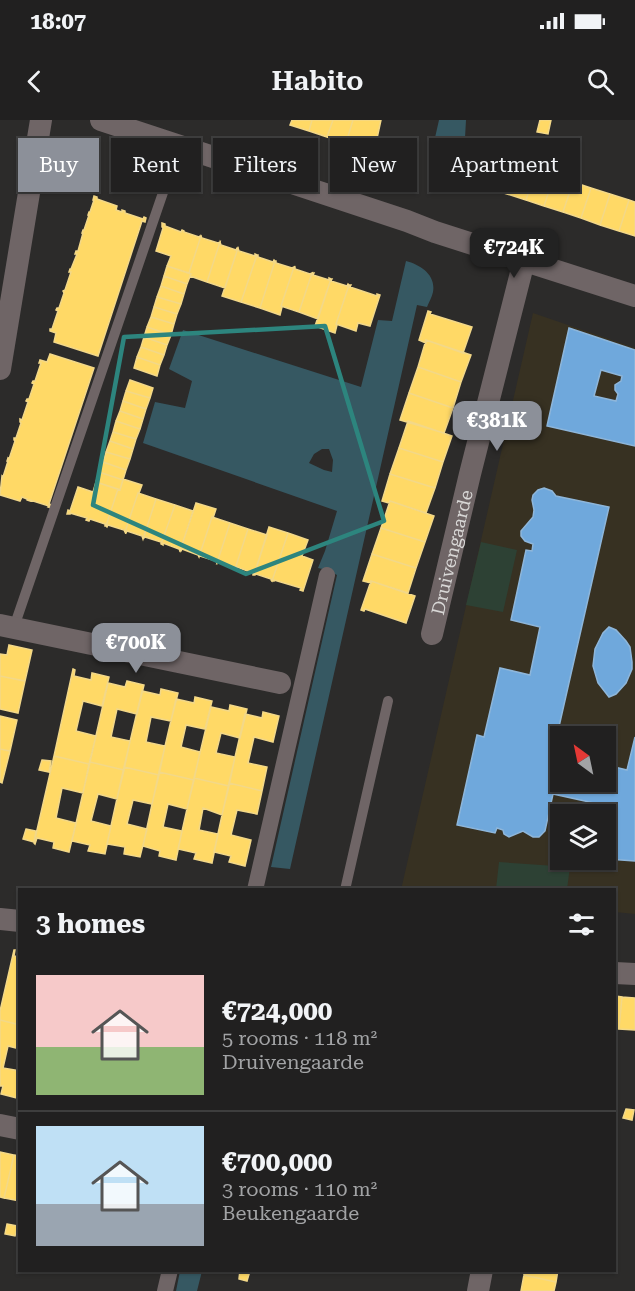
<!DOCTYPE html>
<meta charset="utf-8">
<style>
:root{--surface:#212020;--page:#292829;--text:#f1f3f6;--muted:#a2a3a5;--line:#3e3e3e;--accent:#8c9099}
body{margin:0;font-family:"Roboto Serif",serif;background:var(--page);color:var(--text);height:100vh;display:flex;flex-direction:column;font-size:22px;white-space:nowrap}
*{box-sizing:border-box;margin:0}
p{font-size:20px;color:var(--muted)}
.icon{flex:none;width:33px;height:33px;fill:none;stroke:currentColor;stroke-width:2;stroke-linecap:round;stroke-linejoin:round}
.map{position:relative;flex:1;overflow:hidden}
.side{position:absolute;left:18px;top:768px;width:598px;height:384px;display:flex;flex-direction:column;background:var(--surface);border-radius:0px;box-shadow:0 2px 4px #0004,0 0 0 2px var(--line)}
.side>*{flex:none}
.guide{position:absolute;left:18px;top:18px;width:600px;height:54px;display:flex;gap:12px}
.needle{width:39px;rotate:327deg}
.controls{position:absolute;left:550px;top:606px;display:grid;gap:12px}
.controls a{display:grid;place-items:center;width:66px;height:66px;border-radius:0px;background:var(--surface);box-shadow:0 2px 4px #0004,0 0 0 2px var(--line);font-size:30px}
.price{position:absolute;translate:-50% -51px;padding:0 14px;border-radius:12px;background:var(--accent);color:#fff;font-size:20px;line-height:39px;filter:drop-shadow(0 2px 3px #0008)}
.price::after{content:'';position:absolute;left:50%;top:36px;width:18px;height:14px;margin-left:-9px;background:inherit;clip-path:polygon(0 0,100% 0,50% 100%)}
.price.selected{background:#222;color:#fff}
ul{padding:0;list-style:none}
li{display:flex;align-items:center;gap:18px;height:150px;padding:0 18px}
li+li{border-top:2px solid var(--line)}
li span{display:grid;place-items:center;flex:none;width:168px;height:120px;border-radius:0px;color:#555}
li>.icon{margin-inline-start:auto}
span .icon{width:72px;height:72px;fill:#fffc;stroke-width:1}
li b{font-size:26px}
h2{display:flex;justify-content:space-between;align-items:center;height:72px;padding:0 18px;font-size:26px}
.chip{padding:0 21px;border-radius:0px;background:var(--surface);box-shadow:0 2px 4px #0004,0 0 0 2px var(--line);font-size:21px;line-height:54px}
.chip.selected{background:var(--accent);color:#fff}
.status{display:flex;justify-content:space-between;align-items:center;height:42px;padding:0 30px;background:var(--surface);direction:ltr}
.status svg{height:16px;fill:currentColor}
header{display:flex;justify-content:space-between;align-items:center;height:78px;padding:0 18px;background:var(--surface);font-size:27px;font-weight:600}
.map>svg:first-child{display:block}
.education{fill:#373122;fill-rule:evenodd}
.green{fill:#2d4134}
.water{fill:#365862;fill-rule:evenodd}
.homes{fill:#ffd966;stroke:#f3d888;stroke-width:1.5}
.schools{fill:#6fa8dc;stroke:#8eb6da;stroke-width:1.5;fill-rule:evenodd}
.lines{fill:none;stroke-linecap:round;stroke-linejoin:round}
.service{stroke:#6f6566;stroke-width:10}
.pedestrian{stroke:#6f6566;stroke-width:16}
.minor{stroke:#6f6566;stroke-width:22}
.marked{fill:none;stroke:#2d857e;stroke-width:4.5;stroke-linejoin:round}
.labels{text-anchor:middle;dominant-baseline:central;stroke-width:6;stroke-linejoin:round;paint-order:stroke}
.street-label{font-size:18px;fill:#d8d7d6;stroke:#141413}
</style>
<div class="status"><b>18:07</b><svg viewBox="0 0 49 12"><path d="M0 12V9h3v3zM5 12V6h3v6zM10 12V3h3v9zM15 12V0h3v12zM26 1h20v11H26zM47 4h2v5h-2z"/></svg></div>
<header><svg class="icon" aria-label="back" viewBox="0 0 24 24"><path d="M15 5l-7 7 7 7"/></svg>Habito<svg class="icon" aria-label="search" viewBox="0 0 24 24"><circle cx="10" cy="10" r="6"/><path d="M15 15l6 6"/></svg></header>
<div class="map">
<svg width="635" height="1171" viewBox="0 0 635 1171">
<rect width="100%" height="100%" fill="#2c2b2a"/>
<path class="education" d="M533 193 635 228V794L615 792V770H401ZM561 616H606V662H561ZM561 694H606V740H561Z"/>
<path class="green" d="M481 422 517 430 503 492 466 485Z
M499 742 570 747 567 769H496Z"/>
<path class="water" d="M439 0H466L465 18 459 39 432 31Z
M406 141C421 145 436 155 433 172 432 177 429 182 427 187L417 185 290 749 271 747 337 455 327 450 318 448 325 431 337 391 143 323 155 282 185 288 192 261 169 249 183 210 361 267 378 200 392 201ZM322 329H329L333 340 332 352 324 350 309 343 314 334Z
M180 1151H202L197 1171H176Z"/>
<path class="homes" d="M292 0H312L309 11 290 5Z
M312 0H333L327 17 309 11Z
M333 0H353L346 23 327 17Z
M353 0H381L376 23 372 22 369 37 347 29 350 22 347 21 346 23Z
M540 0H551L548 14 537 12Z
M486 25 501 30 499 34 520 41 519 45 517 44 507 74 488 68 494 52 481 49Z
M517 44 536 50 526 80 507 74Z
M536 50 554 56 544 86 526 80Z
M554 56 573 62 563 92 544 86Z
M573 62 591 68 581 98 563 92Z
M591 68 610 74 600 105 581 98Z
M610 74 629 80 619 111 600 105Z
M94 76 97 77V79L117 86 116 90 122 92V90L125 91V93L143 99 144 97 146 98 145 102 142 101 98 236 54 222 56 213 50 211V209H52L58 191 56 190 57 188H59L64 173 63 171 65 170 71 152H69L70 149H71L77 134H75L76 131H78L83 113H82L83 110H84L89 95H88L89 92H90L94 80H93Z
M629 80 635 82V116L619 111Z
M162 103 165 104V106L181 112 182 110 184 111V112L199 117 200 116H201L189 153 167 146 171 136 156 131 163 108 162 107Z
M201 116 202 118 218 123 220 122 207 162 190 156 191 154 189 153Z
M220 122 221 125 236 130 237 128H238L225 168 207 162Z
M238 128 239 131 255 136V134L257 135 241 182 222 176Z
M257 135H258V137L273 142 274 140 275 141 260 188 241 182Z
M275 141H276V143L292 148 294 147 281 186 282 187 280 195 260 188Z
M167 146 191 154 187 164 164 156Z
M294 147H295V149L310 154 312 153 299 192 281 186Z
M312 153H314L313 155 329 160V158L331 159 318 199 299 192Z
M164 156 187 164 184 174 161 166Z
M331 159H332L331 161 347 166 348 164 349 165 336 204 337 205 335 213 315 206Z
M349 165H351L350 167 377 176V174L380 175 370 206 358 203 356 211 336 204Z
M161 166 184 174 181 184 157 177Z
M157 177 181 184 177 194 154 187Z
M154 187 177 194 174 204 151 197Z
M428 191 431 192 430 194 472 207 463 233 426 220V223L419 220Z
M151 197 174 204 171 215 147 207Z
M147 207 171 215 167 225 144 217Z
M144 217 167 225 164 235 141 227Z
M426 220 471 235 461 262 418 247Z
M141 227 164 235 160 245 137 237Z
M50 234 94 248 49 384 52 385 51 388 48 387 49 386 30 380V381L27 380V379L22 377 20 381 0 375 2 356 3 357 8 341H7L8 338 9 339 15 321 14 320V318H16L21 303 20 302V299L22 300 28 282 26 281 27 279H29L34 264 32 263 33 261H35L41 243H39L40 240 47 242Z
M137 237 160 245 157 256 134 248Z
M418 247 461 262 453 288 409 273Z
M130 260 153 268 150 278 126 271Z
M126 271 150 278 146 289 123 281Z
M409 273 453 288 444 313 400 300Z
M123 281 146 289 143 299 120 291Z
M120 291 143 299 140 309 116 301Z
M116 301 140 309 136 319 113 312Z
M408 301 452 316 443 342 399 328Z
M113 312 136 319 133 329 110 321Z
M110 321 133 329 130 339 106 332Z
M399 328 443 342 435 368 390 354Z
M106 332 130 339 126 350 103 342Z
M103 342 126 350 123 360 99 352Z
M99 352 123 360 120 370 96 362Z
M390 354 435 368 426 393 390 381 389 383 382 381Z
M123 359 142 365 139 373H138L125 412 124 410 108 405 107 407 106 406 118 369 120 370Z
M96 362 118 369 106 406H105V404L90 399 89 401 86 400 87 398 70 393V394H67L68 390 70 391 78 367 93 372Z
M138 373 156 379 143 419 142 416 127 411 126 413 125 412Z
M156 379 175 385 161 424V422L145 417 143 419Z
M390 381 434 396 425 422 381 408Z
M196 383 216 389 213 398 212 397 199 437 198 435 182 429 181 431H180Z
M175 385 193 391 180 431 179 429 163 423V425L161 424Z
M212 397 230 403 217 443 216 441 200 436 199 437Z
M230 403 248 409 235 449 234 448 235 447 219 442 217 443Z
M269 407 288 413 272 461 271 460V459L256 454 255 455H254Z
M381 408 425 422 416 448 372 434Z
M248 409 267 415 254 455H253V453L237 447V449H235Z
M288 413 308 420 302 436 313 440 303 471 300 470 301 468 274 460V461H272Z
M372 434 416 448 408 473 371 461V463L363 461Z
M371 461 415 476 406 503 365 489 364 491 361 490Z
M9 525 32 530 25 561 0 556V534L7 535Z
M73 549 75 550 74 556 91 560 92 553 109 557 102 586 83 581 76 611 96 616 89 644 54 636Z
M0 556 25 561 18 593 0 589Z
M127 561 144 565 137 594 117 589 111 617 130 621 124 650 90 642 108 563 125 567Z
M161 569 178 573 171 601 151 597 146 622 165 626 159 655 124 647 142 571 160 575Z
M195 577 212 581 205 609 186 605 181 627 200 632 194 660 159 652 176 579 194 583Z
M230 585 247 589 240 618 221 613 216 633 235 637 229 666 194 658 211 587 229 591Z
M263 592 279 596 273 622 254 617 248 643 267 647 262 671 229 663 245 594 262 598Z
M0 596 17 600 10 631 0 629Z
M0 629 10 631 2 663 0 662Z
M54 636 89 644 83 673 62 668 56 698 76 703 69 732 53 728 54 722 37 718 35 724 34 723Z
M42 640 51 641 49 652 39 650Z
M90 642 124 650 117 679 98 674 91 701 111 706 105 734 88 731 90 725 72 721Z
M124 647 159 655 152 684 133 680 127 704 147 709 140 737 124 734 125 727 107 724Z
M159 652 194 660 187 689 168 684 163 707 182 711 176 740 159 736 160 731 143 726Z
M194 658 229 666 222 695 203 688 199 710 218 714 212 743 194 739 196 733 178 729Z
M229 663 262 671 257 694 237 690 231 715 251 720 245 746 229 742 231 736 214 732Z
M26 709 36 711 34 722 23 719Z
M14 830H15L14 836 20 837V872L18 880H20V905L0 900V891Z
M615 876 622 877 619 909H615Z
M622 877 635 878V910L619 909Z
M0 900 20 905V929L8 926 3 948 20 951V966L17 978 1 974 3 966H0Z
M626 989 634 990 632 1000 623 998Z
M0 1032 14 1035 4 1078 0 1077Z
M14 1035 20 1036V1081L4 1078Z
M7 1104 18 1106 15 1116 5 1114Z
M240 1150 250 1151 247 1161 239 1159Z
M525 1150H558L556 1162 524 1155Z
M524 1155 556 1162 554 1171H521Z"/>
<path class="schools" d="M569 208 635 230V326L547 306ZM601 250 622 256 621 261 615 265V270L618 274 616 281 594 276Z
M544 368 552 371 556 376 609 387 553 633 561 635V662H606V645L627 650 635 617V741L608 739 612 687 553 674 545 711 539 717H533L523 711 509 717 504 714 503 710 497 708 495 713 457 705 477 615 484 617 500 548 530 555 540 507 511 500 526 430 532 431 533 424 525 421 521 416V411L533 397 534 390 532 380 533 375 538 370Z
M609 507 616 510 626 521 630 527 632 542V549L626 563 616 574 609 577 598 563 593 546 595 529 603 513Z"/>
<g class="lines">
<path class="service" d="M14 507 179 26
M345 770 388 581"/>
<path class="pedestrian" d="M255 770 327 455
M165 1171 170 1150"/>
<g class="minor">
<path d="M101 0 407 101 435 112 635 176"/>
<path d="M0 249 41 0"/>
<path d="M0 505 280 563"/>
<path id="s1" d="M432 514 470 354 524 141"/>
<path d="M0 799 20 801"/>
<path d="M615 853 635 854"/>
<path d="M0 1005 20 1009"/>
<path d="M478 1171 482 1150"/>
</g>
</g>
<path class="marked" d="M325 206 384 401 246 454 93 385 124 217Z"/>
<g class="labels">
<g class="street-label">
<text stroke="none"><textPath href="#s1" startOffset="84">Druivengaarde</textPath></text>
</g>
</g>
</svg>
<div class="controls">
<a><svg class="needle" viewBox="-14 -14 28 28"><path d="M0-13l5 13h-10z" fill="#e53935"/><path d="M0 13l5-13h-10z" fill="#a2a3a5"/></svg></a>
<a><svg class="icon" aria-label="layers" viewBox="0 0 24 24"><path d="M12 4l9 5-9 5-9-5zM3 14l9 5 9-5"/></svg></a>
</div>
<b class="price selected" style="left:514px;top:159px">€724K</b>
<b class="price" style="left:497px;top:332px">€381K</b>
<b class="price" style="left:136px;top:554px">€700K</b>
<div class="guide">
<a class="chip selected">Buy</a>
<a class="chip">Rent</a>
<a class="chip">Filters</a>
<a class="chip">New</a>
<a class="chip">Apartment</a>
</div>
<section class="side">
<h2>3 homes<svg class="icon" aria-label="filters" viewBox="0 0 24 24"><path d="M4 7h16M4 17h16"/><circle cx="9" cy="7" r="2"/><circle cx="15" cy="17" r="2"/></svg></h2>
<ul>
<li><span style="background:linear-gradient(#f6c9c9 60%,#8fb573 0)"><svg class="icon" aria-label="home" viewBox="0 0 24 24"><path d="M3 11l9-7 9 7M6 9v11h12V9"/></svg></span><div><b>€724,000</b><p>5 rooms · 118 m²</p><p>Druivengaarde</p></div></li>
<li><span style="background:linear-gradient(#bfe0f5 65%,#9aa5b1 0)"><svg class="icon" aria-label="home" viewBox="0 0 24 24"><path d="M3 11l9-7 9 7M6 9v11h12V9"/></svg></span><div><b>€700,000</b><p>3 rooms · 110 m²</p><p>Beukengaarde</p></div></li>
</ul>
</section>
</div>
